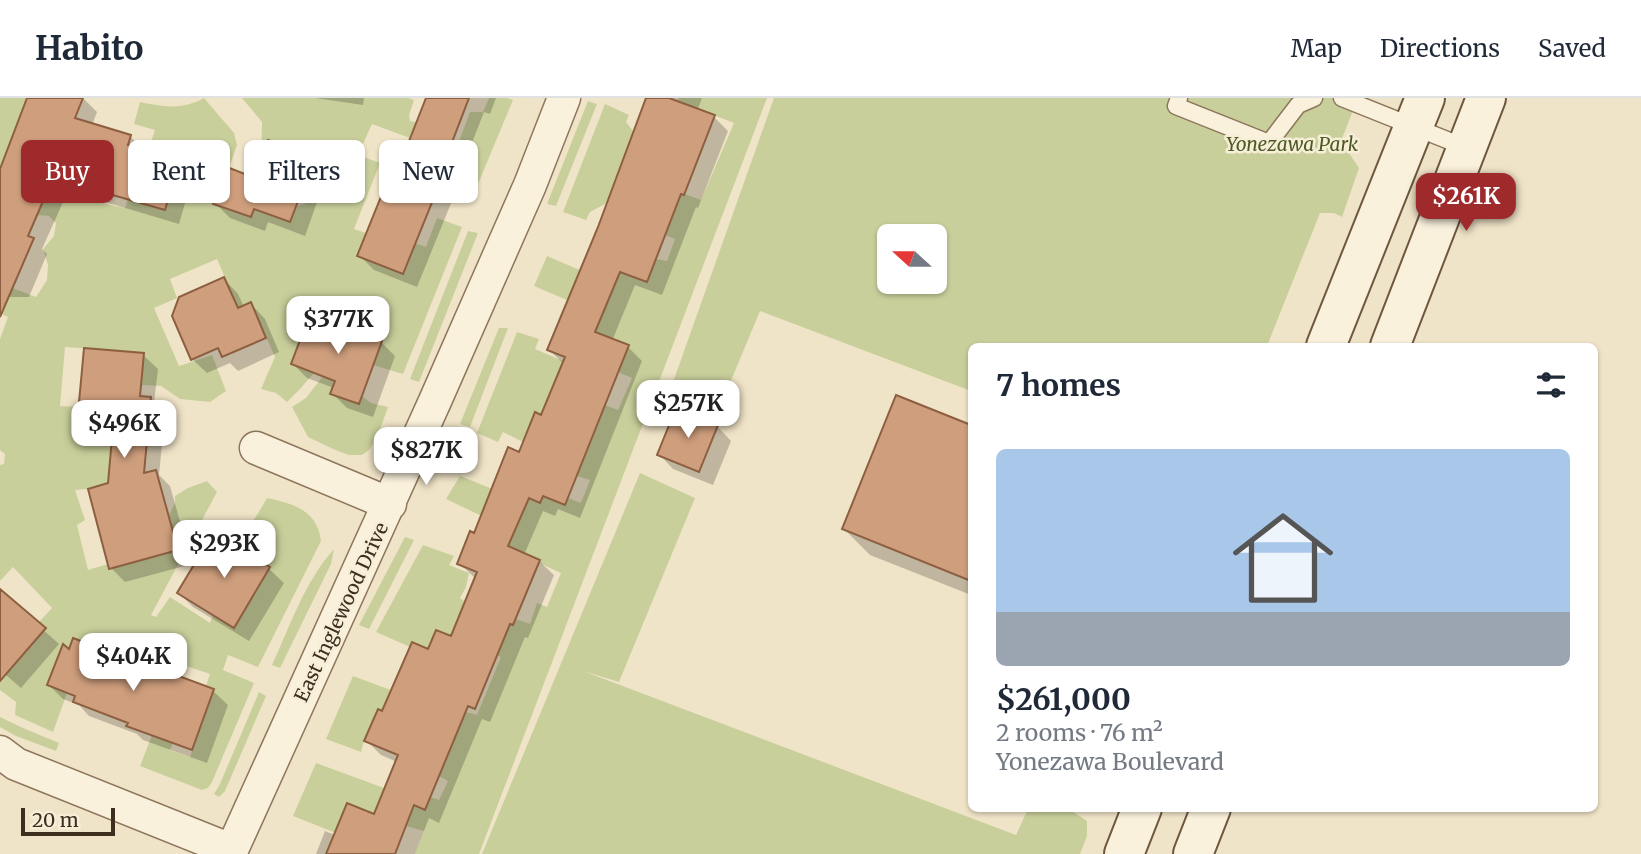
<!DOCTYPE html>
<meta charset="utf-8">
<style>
:root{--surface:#fff;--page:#f2f2f3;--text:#1f2937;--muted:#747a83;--line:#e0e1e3;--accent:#9e2a2b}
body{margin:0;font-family:Merriweather,serif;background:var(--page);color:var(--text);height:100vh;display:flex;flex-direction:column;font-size:26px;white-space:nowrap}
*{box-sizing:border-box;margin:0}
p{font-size:23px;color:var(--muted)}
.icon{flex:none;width:38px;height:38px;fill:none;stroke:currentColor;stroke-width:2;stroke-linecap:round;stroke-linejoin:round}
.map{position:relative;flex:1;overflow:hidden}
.details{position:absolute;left:968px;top:245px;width:630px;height:469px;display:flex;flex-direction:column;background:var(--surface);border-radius:10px;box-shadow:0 2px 5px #0004}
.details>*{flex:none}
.banner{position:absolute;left:21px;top:42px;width:665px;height:63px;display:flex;gap:14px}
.needle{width:46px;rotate:291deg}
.buttons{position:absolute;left:877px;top:126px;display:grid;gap:14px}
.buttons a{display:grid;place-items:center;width:70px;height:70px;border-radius:10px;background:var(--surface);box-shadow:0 2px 5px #0004;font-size:35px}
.scale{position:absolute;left:21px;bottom:18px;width:94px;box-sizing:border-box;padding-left:7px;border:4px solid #3d2e20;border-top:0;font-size:19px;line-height:24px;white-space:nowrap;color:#3d2e20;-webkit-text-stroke:5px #f7eed8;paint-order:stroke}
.price{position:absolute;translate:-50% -60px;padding:0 16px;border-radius:14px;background:#fff;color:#222;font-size:23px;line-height:46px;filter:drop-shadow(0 2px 4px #0008)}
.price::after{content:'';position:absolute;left:50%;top:42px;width:21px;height:16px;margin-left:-10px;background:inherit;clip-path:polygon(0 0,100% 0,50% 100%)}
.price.active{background:var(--accent);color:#fff}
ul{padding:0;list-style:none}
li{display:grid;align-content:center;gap:14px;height:371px;padding:0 28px}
li span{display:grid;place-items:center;height:217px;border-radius:10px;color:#555}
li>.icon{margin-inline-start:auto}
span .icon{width:126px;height:126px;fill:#fffc;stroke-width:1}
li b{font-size:30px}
h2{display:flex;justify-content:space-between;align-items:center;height:84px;padding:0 28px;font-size:30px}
.chip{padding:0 24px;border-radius:10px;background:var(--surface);box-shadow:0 2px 5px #0004;font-size:24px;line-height:63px}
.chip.active{background:var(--accent);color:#fff}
header{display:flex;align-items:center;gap:42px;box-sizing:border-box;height:98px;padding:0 35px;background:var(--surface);border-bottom:2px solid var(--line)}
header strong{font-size:33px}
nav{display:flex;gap:38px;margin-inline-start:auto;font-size:24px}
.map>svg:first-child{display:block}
.green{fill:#c9cf9b;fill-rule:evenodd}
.shadow{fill:#0003}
.building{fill:#cf9f7d;stroke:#8d5f41;stroke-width:2}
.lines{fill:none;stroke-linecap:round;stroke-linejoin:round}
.lane-casing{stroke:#8d765c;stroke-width:19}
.street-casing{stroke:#8d765c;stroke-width:35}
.secondary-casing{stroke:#6f573f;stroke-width:42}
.lane{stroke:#faf1dc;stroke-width:16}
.street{stroke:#faf1dc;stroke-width:32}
.secondary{stroke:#faf1dc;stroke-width:38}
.labels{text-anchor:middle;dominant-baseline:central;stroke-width:5;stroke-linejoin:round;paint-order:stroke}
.park-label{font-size:19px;font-style:italic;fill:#4d5a26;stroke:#f7eed8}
.street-label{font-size:19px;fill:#3d2e20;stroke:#f7eed8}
</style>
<header>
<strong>Habito</strong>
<nav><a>Map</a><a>Directions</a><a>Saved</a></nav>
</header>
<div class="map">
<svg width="1641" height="756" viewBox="0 0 1641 756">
<rect width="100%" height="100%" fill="#f0e4c8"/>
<path class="green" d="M0 0H27L5 59 62 83 91 90 88 102 125 110 128 101 165 112 180 62 148 53 155 32 134 26 140 4C163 9 183 12 204 0L234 35 237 47 229 70H227L213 106 250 119 254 111 290 124 296 109 312 103 327 55 302 48 300 54 269 42 261 62 262 24 242 0H408L414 2 409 17 410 23 416 24 415 29 453 44 448 54 372 26 358 57 380 65 354 131 366 135 358 158 403 176 415 145 426 149 437 120 462 129 403 276 373 267 382 243 366 237 371 222 314 205 291 266 314 275 300 291 287 304 276 295 261 291 275 259 251 205 238 210 217 161 170 181 177 200 154 210 179 268 212 257 226 293 210 304 180 301 161 288 141 287 144 255 65 249 60 308 79 309 96 327 100 340 111 348 140 350 146 375 88 391 75 392 85 422 77 427 88 472 108 466 110 471 178 452 169 417 175 405V398L188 390 207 383 217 394 151 517 156 519 170 499 210 525 213 517 234 529 270 469 238 449 267 400C294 406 317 412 321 443L258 569 228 557 223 572 254 585 212 684 208 690 202 692 140 668 152 637 173 645 170 652 190 659 214 592 206 588 210 576 145 554 131 586 61 553 47 587 67 595 53 634 15 617 16 604 0 592V575L6 576 45 531 39 524 52 510 13 469 0 483V367L4 366 5 356 0 352V241L8 219 0 215 12 190 36 199 47 182 48 167 43 151 54 138 56 125 49 118 37 117 0 101Z
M489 0H507L513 2 478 86 451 75 450 68 470 14H483Z
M679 0H767L479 756H415L424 733 406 728 347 705 337 728 348 733 346 739 293 718 316 665 384 690 383 694 424 711 430 699 439 702 448 683 439 678 453 642 378 611 364 643 361 654 326 641 353 578 396 594 477 617 501 559 436 532 428 551 413 544 410 549 376 534 423 447 454 458 449 467 469 475 466 489 460 500 464 503 463 507 513 527 516 521 530 526 537 505 547 509 561 475 539 465 540 462 503 446 509 431 446 401 460 378 495 392 529 400 540 404 543 398 565 407 568 400 581 405 590 382 577 378 593 338 535 315 523 344 503 334 498 344 477 335 517 234 539 241 535 251 563 263 552 291 603 312 605 307 618 312 632 280 618 274 628 247 595 234 602 217 534 188 547 158 582 173 614 171 647 184 656 161 667 163 675 141 665 137 670 124 607 105 590 114 586 122 563 114 605 6 629 17 626 24 633 33 619 72 701 102 734 25 678 3Z
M774 0H1358L1341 43 1359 70 1342 119 1334 115H1320L1267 248H971V293L760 213 722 304 672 287ZM889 138H934V184H889Z
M588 3 597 6 556 108 547 106Z
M468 133 478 135 419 284 410 281Z
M499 230H508L470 329 460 326Z
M323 278 335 283 331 296 358 306 362 298 371 305 388 309 378 337 370 351 362 357H349L333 351 308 339 292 309 306 300Z
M640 375 695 400 619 584 583 573 1016 737 1028 711H1069L1087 723V738L1080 756H482Z
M405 439 414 442 369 531 359 527Z
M334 451 331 466 280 570 272 567C290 528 305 483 334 451Z
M259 594 266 598 225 693 219 699 214 696 220 686Z
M0 619 23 630 59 645 56 653 16 638 0 629Z"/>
<path class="shadow" d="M28 0H83L97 14 92 27 130 38 145 54 179 63 193 78 179 126 68 93 42 151 47 156 29 199H0V98Z
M315 0H364L363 7Z
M428 0H496L490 16 484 14 450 101 452 103 417 189 374 172 359 157 399 73Z
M648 0H702L697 13 714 19 728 33 698 110 696 109 662 197 635 187 612 243 628 249 642 263 580 420 558 411 555 418 543 413 524 457 539 463 554 477 528 540 525 539 490 624 482 621 439 725 429 720 415 756H316L325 733 335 737 375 718 397 664 381 657 366 642 383 615 429 553 452 541 476 481 459 465 542 319 564 266 549 252 600 130Z
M299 55 313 70 309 81 321 93 305 138 268 124 265 133 230 120 215 105Z
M224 181 238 196 244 209 251 206 265 221 279 254 238 273 230 265 207 275 192 261Z
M381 244 395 258 373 319 347 310 332 295 334 290 307 280 293 266Z
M143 257 158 271 154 305 165 315 159 377 170 388 192 466 125 484 111 470 109 387 113 341 94 339 79 325Z
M897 299 971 329V497L870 457 844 431Z
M717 328 731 343 713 387 673 371 659 356Z
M214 437 269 471 284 485 249 543 193 509 179 495Z
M0 493 59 546 21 590 0 572Z
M70 554 149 571 150 569 213 593 228 607 207 665 143 642 137 636 89 618 79 607 63 601 49 587Z"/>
<path class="building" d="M27 0H83L75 20 131 37 128 47 180 62 165 112 53 80 28 138 34 140 0 219V71Z
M426 0H469L436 86 439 87 403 176 357 158 393 69 398 71Z
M646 0H669L715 17 684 97 681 96 647 184 620 174 595 234 629 247 565 407 543 398 540 405 529 400 508 448 540 462 513 527 510 526 475 611 468 608 425 712 414 707 395 756H326L347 705 374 716 398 657 364 643 378 611 382 613 412 544 428 551 436 532 451 538 477 474 457 466 470 433 474 435 508 349 519 354 535 314 541 317 565 259 547 252 598 129Z
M268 42 300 54 293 71 308 77 290 124 254 111 251 119 213 106 227 69 255 80Z
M224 179 238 210 251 204 266 240 222 259 218 250 191 262 172 218 179 199Z
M310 216 382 243 359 306 330 296 335 283 291 266Z
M84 250 144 255 140 298 151 299 144 375 156 372 178 452 109 471 88 391 108 385 113 329 77 326Z
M896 297 971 327V483L842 431Z
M676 310 718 327 699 374 657 357Z
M213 435 270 469 234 530 177 495Z
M0 491 46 530 0 583Z
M73 540 148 569 149 567 214 591 192 652 126 628 128 625 73 604 75 598 47 587 63 546 69 551Z"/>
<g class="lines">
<g class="lane-casing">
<path id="lane" d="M1179 0 1176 8 1269 45 1298 7 1314 0
M1342 0 1467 50"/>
</g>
<g class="street-casing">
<path id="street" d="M256 350 390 406
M0 654 16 666 231 752
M230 756 435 303 530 87 564 0"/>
</g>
<g class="secondary-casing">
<path id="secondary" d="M1326 248 1425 0
M1390 248 1486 0
M1124 756 1142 710
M1193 756 1211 710"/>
</g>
<use href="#lane" class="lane"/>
<use href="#street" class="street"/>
<use href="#secondary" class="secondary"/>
</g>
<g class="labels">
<g class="park-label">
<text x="1292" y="46">Yonezawa Park</text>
</g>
<g class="street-label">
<text transform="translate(341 514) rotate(-65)">East Inglewood Drive</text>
</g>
</g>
</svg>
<div class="buttons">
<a><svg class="needle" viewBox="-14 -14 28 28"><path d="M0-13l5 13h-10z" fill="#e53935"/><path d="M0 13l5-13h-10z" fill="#747a83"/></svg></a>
</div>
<div class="scale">20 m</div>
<b class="price active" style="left:1466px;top:135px">$261K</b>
<b class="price" style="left:338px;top:258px">$377K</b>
<b class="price" style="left:688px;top:342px">$257K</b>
<b class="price" style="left:124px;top:362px">$496K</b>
<b class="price" style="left:426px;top:389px">$827K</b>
<b class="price" style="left:224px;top:482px">$293K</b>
<b class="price" style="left:133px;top:595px">$404K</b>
<div class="banner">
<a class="chip active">Buy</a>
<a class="chip">Rent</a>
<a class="chip">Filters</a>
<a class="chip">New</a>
</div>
<section class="details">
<h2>7 homes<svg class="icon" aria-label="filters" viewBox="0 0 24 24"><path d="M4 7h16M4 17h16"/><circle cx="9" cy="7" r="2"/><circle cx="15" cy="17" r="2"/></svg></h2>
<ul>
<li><span style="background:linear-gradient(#a9c7e8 75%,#9aa5b1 0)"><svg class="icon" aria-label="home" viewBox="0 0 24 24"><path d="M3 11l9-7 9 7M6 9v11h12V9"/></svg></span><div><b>$261,000</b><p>2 rooms · 76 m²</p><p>Yonezawa Boulevard</p></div></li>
</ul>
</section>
</div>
